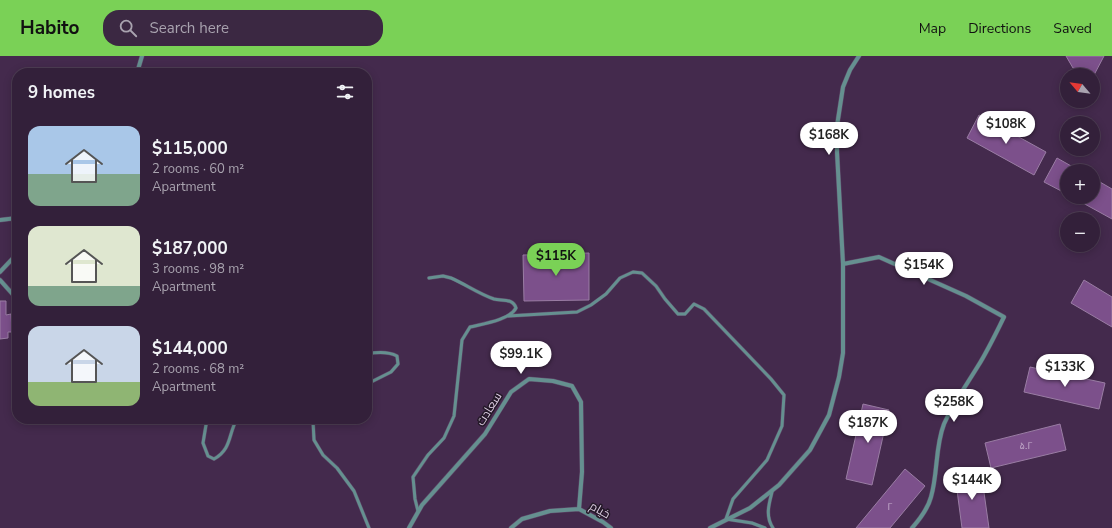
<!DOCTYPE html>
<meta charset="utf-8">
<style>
:root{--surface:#33203a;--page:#3b2842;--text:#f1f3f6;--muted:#a9a3af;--line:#4e3e54;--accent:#7ad156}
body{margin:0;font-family:"Nunito Sans",Cairo,sans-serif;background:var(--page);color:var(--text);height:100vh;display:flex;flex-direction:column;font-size:15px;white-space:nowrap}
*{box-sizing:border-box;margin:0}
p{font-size:13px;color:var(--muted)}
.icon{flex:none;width:22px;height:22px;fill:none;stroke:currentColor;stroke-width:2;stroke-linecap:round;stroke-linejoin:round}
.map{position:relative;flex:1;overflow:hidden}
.panel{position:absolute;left:12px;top:12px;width:360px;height:356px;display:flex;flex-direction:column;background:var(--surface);border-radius:16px;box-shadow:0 2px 10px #0003,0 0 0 1px var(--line)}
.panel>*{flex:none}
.needle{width:26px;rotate:299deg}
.fabs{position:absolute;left:1060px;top:12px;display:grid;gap:8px}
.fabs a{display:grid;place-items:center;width:40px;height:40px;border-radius:50%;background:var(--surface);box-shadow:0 2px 10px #0003,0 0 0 1px var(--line);font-size:20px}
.price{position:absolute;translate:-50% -34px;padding:0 9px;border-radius:14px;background:#fff;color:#222;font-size:13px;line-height:26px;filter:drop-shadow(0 1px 2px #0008)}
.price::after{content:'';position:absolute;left:50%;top:24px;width:12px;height:9px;margin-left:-6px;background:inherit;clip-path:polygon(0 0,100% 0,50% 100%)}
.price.current{background:var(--accent);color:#111}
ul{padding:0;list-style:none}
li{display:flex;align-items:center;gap:12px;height:100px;padding:0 16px}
li span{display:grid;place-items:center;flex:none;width:112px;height:80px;border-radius:12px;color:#555}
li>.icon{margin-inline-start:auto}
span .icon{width:48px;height:48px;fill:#fffc;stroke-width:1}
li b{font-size:17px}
h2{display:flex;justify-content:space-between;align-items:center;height:48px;padding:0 16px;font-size:17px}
header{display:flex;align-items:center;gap:24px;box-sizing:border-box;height:56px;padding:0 20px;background:var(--accent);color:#111}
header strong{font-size:19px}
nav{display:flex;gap:22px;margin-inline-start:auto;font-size:14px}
.search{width:280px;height:36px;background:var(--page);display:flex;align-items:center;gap:10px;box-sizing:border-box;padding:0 14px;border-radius:16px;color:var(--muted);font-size:15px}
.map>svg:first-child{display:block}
.building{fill:#7c508b;stroke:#9a7da4}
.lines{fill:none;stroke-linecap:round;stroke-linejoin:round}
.service-casing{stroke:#5f4768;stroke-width:4}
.minor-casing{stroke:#5f4768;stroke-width:5}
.service{stroke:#659090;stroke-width:3}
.minor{stroke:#659090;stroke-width:4}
.labels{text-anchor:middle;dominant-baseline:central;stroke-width:3;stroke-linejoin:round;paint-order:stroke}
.number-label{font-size:10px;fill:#c4adcc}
.street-label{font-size:12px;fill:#dccce2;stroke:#241928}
</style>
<header>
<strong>Habito</strong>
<div class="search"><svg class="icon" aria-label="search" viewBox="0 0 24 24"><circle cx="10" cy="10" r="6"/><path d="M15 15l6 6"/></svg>Search here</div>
<nav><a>Map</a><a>Directions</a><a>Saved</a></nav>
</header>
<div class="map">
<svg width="1112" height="472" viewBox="0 0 1112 472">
<rect width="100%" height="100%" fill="#442a4d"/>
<path class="building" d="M1066 0H1104L1094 19H1086L1073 12Z
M979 59 1046 96 1034 119 967 82Z
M1057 102 1080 115H1067V138L1044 126Z
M1093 122 1112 133V163L1072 141H1093Z
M589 197V244L524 245 523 199Z
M1084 224 1112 241V271L1071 247Z
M0 245H6V259L11 258 12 276H8V282L0 283Z
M1030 311 1105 327 1099 353 1024 336Z
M863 348 889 354 872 429 846 423Z
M1060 368 1066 394 991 412 985 387Z
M905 413 925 430 890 472H856Z
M981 415 989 472H962L955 419Z"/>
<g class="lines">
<g class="service-casing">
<path id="service" d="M508 260 577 256 591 249 606 238 620 222 633 216 642 217 656 230 665 243 678 258H685L694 248 704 253 771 323 784 339 782 370 767 404 733 443 726 463 752 467 765 472
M367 298C377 296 387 295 397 300L398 308 391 316 367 328
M207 363 203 387 208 400 214 403C232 393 228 378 237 363
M314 363 313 365 314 384 323 399 337 412 354 435 369 472
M772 436C769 448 765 460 773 472
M418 455 415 443 413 421 428 399 444 382 454 360 462 284 470 271C482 268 510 264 516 252 513 242 502 245 494 243 479 238 465 228 451 222L443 220 429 222"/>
</g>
<g class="minor-casing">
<path id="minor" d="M137 17 142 0
M0 164 17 162
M843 208 879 201 966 240 1004 261C996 277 988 294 978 310 967 328 953 348 944 368 935 391 938 417 931 441 928 452 920 463 912 472
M0 216 17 198
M0 224 17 243
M409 472 422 449 485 378 511 336 529 323 553 325 572 330 581 346 582 416 579 453
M511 472 522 463 550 455 579 453 603 466 611 472
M710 472 750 452 779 429 810 394 829 359 839 321 843 297V208L837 96V70L843 31 850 14 859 0"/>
</g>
<use href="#service" class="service"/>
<use href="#minor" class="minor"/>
</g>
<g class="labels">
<g class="number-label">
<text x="1026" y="390">۵.۲</text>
<text x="890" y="451">۲</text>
</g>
<g class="street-label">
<text transform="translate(489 353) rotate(-58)">سعادت</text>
<text transform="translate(600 454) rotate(30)">خیام</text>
</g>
</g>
</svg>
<div class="fabs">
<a><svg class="needle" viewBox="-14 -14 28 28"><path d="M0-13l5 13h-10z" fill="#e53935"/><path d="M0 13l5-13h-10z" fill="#a9a3af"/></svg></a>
<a><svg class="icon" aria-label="layers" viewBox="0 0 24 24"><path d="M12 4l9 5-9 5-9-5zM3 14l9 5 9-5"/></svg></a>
<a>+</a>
<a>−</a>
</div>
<b class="price" style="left:1006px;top:89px">$108K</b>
<b class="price" style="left:829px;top:100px">$168K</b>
<b class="price current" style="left:556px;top:221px">$115K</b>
<b class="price" style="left:924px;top:230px">$154K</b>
<b class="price" style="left:521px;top:319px">$99.1K</b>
<b class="price" style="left:1065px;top:332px">$133K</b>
<b class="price" style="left:954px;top:367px">$258K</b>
<b class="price" style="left:868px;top:388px">$187K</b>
<b class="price" style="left:972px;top:445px">$144K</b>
<section class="panel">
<h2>9 homes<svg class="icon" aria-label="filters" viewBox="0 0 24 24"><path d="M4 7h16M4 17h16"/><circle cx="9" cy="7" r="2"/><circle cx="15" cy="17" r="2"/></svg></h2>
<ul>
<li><span style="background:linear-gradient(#a9c7e8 60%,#7fa58c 0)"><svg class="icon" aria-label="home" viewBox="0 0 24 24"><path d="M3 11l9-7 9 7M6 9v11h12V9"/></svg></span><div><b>$115,000</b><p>2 rooms · 60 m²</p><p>Apartment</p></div></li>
<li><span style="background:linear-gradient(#dfe7d0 75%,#7fa58c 0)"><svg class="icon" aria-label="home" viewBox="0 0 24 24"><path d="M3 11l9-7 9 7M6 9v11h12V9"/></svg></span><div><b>$187,000</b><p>3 rooms · 98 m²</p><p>Apartment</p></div></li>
<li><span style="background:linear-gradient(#c9d6e8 70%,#8fb573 0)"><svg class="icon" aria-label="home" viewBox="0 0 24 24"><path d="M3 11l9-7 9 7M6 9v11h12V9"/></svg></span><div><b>$144,000</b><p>2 rooms · 68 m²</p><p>Apartment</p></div></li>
</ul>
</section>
</div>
